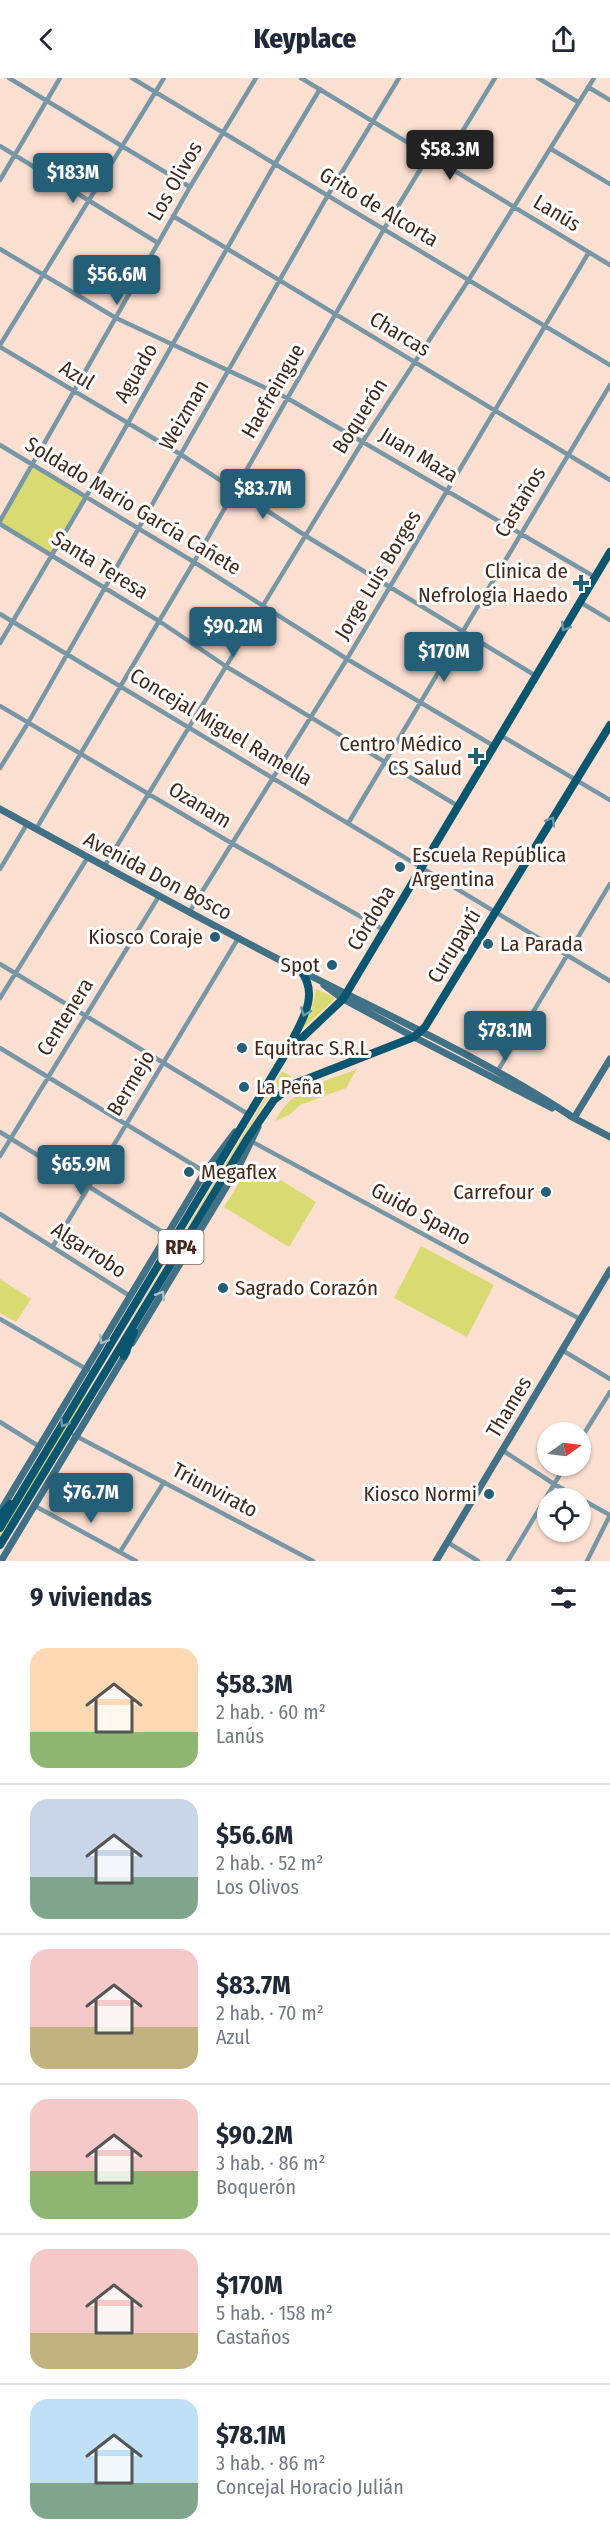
<!DOCTYPE html>
<html lang="es">
<meta charset="utf-8">
<style>
:root{--surface:#fff;--page:#f6f6f7;--text:#1f2937;--muted:#747a83;--line:#e0e1e3;--accent:#245f77}
body{margin:0;font-family:"Fira Sans Condensed",sans-serif;background:var(--page);color:var(--text);height:100vh;display:flex;flex-direction:column;font-size:22px;white-space:nowrap}
*{box-sizing:border-box;margin:0}
p{font-size:20px;color:var(--muted)}
.icon{flex:none;width:33px;height:33px;fill:none;stroke:currentColor;stroke-width:2;stroke-linecap:round;stroke-linejoin:round}
.map{position:relative;height:1483px;overflow:hidden}
.side{display:flex;flex-direction:column;background:var(--surface);flex:1}
.side>*{flex:none}
.needle{width:39px;rotate:76deg}
.tools{position:absolute;left:537px;top:1344px;display:grid;gap:12px}
.tools a{display:grid;place-items:center;width:54px;height:54px;border-radius:50%;background:var(--surface);box-shadow:0 2px 4px #0004;font-size:30px}
.price{position:absolute;translate:-50% -51px;padding:0 14px;border-radius:6px;background:var(--accent);color:#fff;font-size:20px;line-height:39px;filter:drop-shadow(0 2px 3px #0008)}
.price::after{content:'';position:absolute;left:50%;top:36px;width:18px;height:14px;margin-left:-9px;background:inherit;clip-path:polygon(0 0,100% 0,50% 100%)}
.price.selected{background:#222;color:#fff}
ul{padding:0;list-style:none}
li{display:flex;align-items:center;gap:18px;height:150px;padding:0 30px}
li+li{border-top:2px solid var(--line)}
li span{display:grid;place-items:center;flex:none;width:168px;height:120px;border-radius:18px;color:#555}
li>.icon{margin-inline-start:auto}
span .icon{width:72px;height:72px;fill:#fffc;stroke-width:1}
li b{font-size:26px}
h2{display:flex;justify-content:space-between;align-items:center;height:72px;padding:0 30px;font-size:26px}
header{display:flex;justify-content:space-between;align-items:center;height:78px;padding:0 30px;background:var(--surface);font-size:27px;font-weight:800}
.map>svg:first-child{display:block}
.green{fill:#dada73}
.lines{fill:none;stroke-linecap:round;stroke-linejoin:round}
.street{stroke:#7797a7;stroke-width:4.5}
.secondary{stroke:#407187;stroke-width:7}
.primary{stroke:#0a5671;stroke-width:8}
.oneway{stroke:#6c9aaa}
.oneway2{stroke:#a9bfc9}
.poi-dot{fill:#245f77;stroke:#fff;stroke-width:2}
.labels{text-anchor:middle;dominant-baseline:central;stroke-width:6;stroke-linejoin:round;paint-order:stroke}
.shield{fill:#fff;stroke:#7b685f;stroke-width:1.5}
.shield-label{font-size:20px;font-weight:bold;fill:#43281a}
.street-label{font-size:21px;fill:#43281a;stroke:#fff}
.poi-label{font-size:21px;fill:#43281a;stroke:#fff;text-anchor:end}
</style>
<header><svg class="icon" aria-label="back" viewBox="0 0 24 24"><path d="M15 5l-7 7 7 7"/></svg>Keyplace<svg class="icon" aria-label="share" viewBox="0 0 24 24"><path d="M12 15V3M7 8l5-5 5 5M5 13v7h14v-7"/></svg></header>
<div class="map">
<svg width="610" height="1483" viewBox="0 0 610 1483">
<rect width="100%" height="100%" fill="#fbdfd0"/>
<path class="green" d="M31 385 86 419 52 477 0 446Z
M316 911 334 919V922L301 952 312 931Z
M357 991 346 1010 300 1027 289 1037 275 1043C294 1008 323 1005 357 991Z
M282 993 292 999 275 1011 265 1024 101 1291Z
M252 1084 316 1124 289 1169 224 1129Z
M421 1168 494 1207 467 1259 394 1220Z
M0 1201 31 1221 16 1244 0 1235Z
M88 1311 86 1319 0 1460V1456Z"/>
<g class="lines">
<path class="street" d="M9 0 190 109
M132 0 610 287
M301 0 610 187
M538 0 578 24
M588 9 610 22
M0 68 158 165
M551 71 610 106
M443 85 495 0
M0 102 60 0
M173 138 610 402
M0 171 116 240 287 320 595 499
M0 267 164 0
M0 269 180 376 306 458 536 598
M0 367 194 484 347 581 494 668
M0 443 190 109 256 0
M0 446 159 543 227 589 458 728
M580 524 610 542
M0 536 610 903
M0 565 86 419 275 86 320 11
M0 628 233 766 384 852
M500 657 610 722
M0 690 28 645 328 117 399 0
M349 744 610 307
M36 751 194 484 384 151 429 77
M104 789 363 363 468 203 594 0
M0 791 27 746
M190 833 347 581 589 174
M0 886 248 1036
M0 920 88 779
M0 970 205 1094
M497 994 610 806
M0 1054 169 1158
M249 1062 580 1241
M0 1078 159 818
M0 1136 130 1218
M53 1168 239 859
M0 1241 88 1292
M562 1272 610 1301
M0 1344 40 1369
M74 1357 313 1483
M580 1362 610 1314
M502 1372 554 1406 610 1437 587 1483
M35 1428 136 1483
M447 1464 478 1483
M120 1474 164 1404
M508 1483 565 1388"/>
<path class="secondary" d="M0 731C100 786 200 841 301 893 393 940 488 983 574 1040
M324 907 343 921 414 959 552 1030
M570 1038 610 1059
M574 1040 610 981
M132 1265 239 1088 258 1049
M1 1432 205 1094 235 1054
M1 1483 127 1274
M436 1483 610 1192"/>
<path class="primary" d="M289 968C301 944 320 918 301 893
M124 1278 134 1254
M0 1438 10 1426
M0 1450 286 975 343 921 610 474
M0 1467 247 1061 274 1022 294 1006 414 959 425 949 610 647"/>
</g>
<defs><path id="oneway-chevron" d="M-2-3.5L2.5 0L-2 3.5" fill="none" stroke-width="1.6" stroke-linecap="round" stroke-linejoin="round" transform="scale(1.5)"/></defs>
<g class="oneway">
<use href="#oneway-chevron" transform="translate(565 549) rotate(121)"/>
<use href="#oneway-chevron" transform="translate(551 743) rotate(-59)"/>
<use href="#oneway-chevron" transform="translate(305 934) rotate(111)"/>
<use href="#oneway-chevron" transform="translate(64 1345) rotate(121)"/>
</g>
<g class="oneway2">
<use href="#oneway-chevron" transform="translate(161 1217) rotate(-59)"/>
<use href="#oneway-chevron" transform="translate(103 1262) rotate(120)"/>
</g>
<g class="poi-dot">
<path d="M578 496h6v6h6v6h-6v6h-6v-6h-6v-6h6z"/>
<path d="M473 669h6v6h6v6h-6v6h-6v-6h-6v-6h6z"/>
<circle cx="400" cy="789" r="6"/>
<circle cx="215" cy="859" r="6"/>
<circle cx="488" cy="866" r="6"/>
<circle cx="332" cy="887" r="6"/>
<circle cx="242" cy="970" r="6"/>
<circle cx="244" cy="1009" r="6"/>
<circle cx="189" cy="1094" r="6"/>
<circle cx="546" cy="1114" r="6"/>
<circle cx="223" cy="1210" r="6"/>
<circle cx="489" cy="1416" r="6"/>
</g>
<g class="labels">
<rect class="shield" x="158.5" y="1152" width="45" height="34" rx="4.5"/>
<g class="shield-label">
<text x="181" y="1169">RP4</text>
</g>
<g class="street-label">
<text transform="translate(175 103) rotate(-60)">Los Olivos</text>
<text transform="translate(379 129) rotate(31)">Grito de Alcorta</text>
<text transform="translate(557 135) rotate(31)">Lanús</text>
<text transform="translate(400 256) rotate(31)">Charcas</text>
<text transform="translate(136 295) rotate(-60)">Aguado</text>
<text transform="translate(77 297) rotate(31)">Azul</text>
<text transform="translate(273 313) rotate(-60)">Haefreingue</text>
<text transform="translate(184 337) rotate(-60)">Weizman</text>
<text transform="translate(360 338) rotate(-58)">Boquerón</text>
<text transform="translate(419 377) rotate(31)">Juan Maza</text>
<text transform="translate(520 424) rotate(-59)">Castaños</text>
<text transform="translate(133 428) rotate(31)">Soldado Mario García Cañete</text>
<text transform="translate(100 487) rotate(32)">Santa Teresa</text>
<text transform="translate(378 497) rotate(-59)">Jorge Luis Borges</text>
<text transform="translate(221 649) rotate(31)">Concejal Miguel Ramella</text>
<text transform="translate(200 727) rotate(31)">Ozanam</text>
<text transform="translate(158 798) rotate(28)">Avenida Don Bosco</text>
<text transform="translate(371 840) rotate(-59)">Córdoba</text>
<text transform="translate(454 868) rotate(-59)">Curupaytí</text>
<text transform="translate(65 939) rotate(-58)">Centenera</text>
<text transform="translate(131 1005) rotate(-59)">Bermejo</text>
<text transform="translate(421 1136) rotate(28)">Guido Spano</text>
<text transform="translate(89 1172) rotate(33)">Algarrobo</text>
<text transform="translate(509 1329) rotate(-59)">Thames</text>
<text transform="translate(215 1412) rotate(28)">Triunvirato</text>
</g>
<g class="poi-label">
<text x="568" y="493">Clinica de<tspan x="568" dy="24">Nefrologia Haedo</tspan></text>
<text x="462" y="666">Centro Médico<tspan x="462" dy="24">CS Salud</tspan></text>
<text x="412" y="777" text-anchor="start">Escuela República<tspan x="412" dy="24">Argentina</tspan></text>
<text x="203" y="859">Kiosco Coraje</text>
<text x="500" y="866" text-anchor="start">La Parada</text>
<text x="320" y="887">Spot</text>
<text x="254" y="970" text-anchor="start">Equitrac S.R.L</text>
<text x="256" y="1009" text-anchor="start">La Peña</text>
<text x="201" y="1094" text-anchor="start">Megaflex</text>
<text x="534" y="1114">Carrefour</text>
<text x="235" y="1210" text-anchor="start">Sagrado Corazón</text>
<text x="477" y="1416">Kiosco Normi</text>
</g>
</g>
</svg>
<div class="tools">
<a><svg class="needle" viewBox="-14 -14 28 28"><path d="M0-13l5 13h-10z" fill="#e53935"/><path d="M0 13l5-13h-10z" fill="#747a83"/></svg></a>
<a><svg class="icon" aria-label="locate" viewBox="0 0 24 24"><circle cx="12" cy="12" r="6"/><path d="M12 2v4M12 18v4M2 12h4M18 12h4"/></svg></a>
</div>
<b class="price selected" style="left:450px;top:103px">$58.3M</b>
<b class="price" style="left:73px;top:126px">$183M</b>
<b class="price" style="left:117px;top:228px">$56.6M</b>
<b class="price" style="left:263px;top:442px">$83.7M</b>
<b class="price" style="left:233px;top:580px">$90.2M</b>
<b class="price" style="left:444px;top:605px">$170M</b>
<b class="price" style="left:505px;top:984px">$78.1M</b>
<b class="price" style="left:81px;top:1118px">$65.9M</b>
<b class="price" style="left:91px;top:1446px">$76.7M</b>
</div>
<section class="side">
<h2>9 viviendas<svg class="icon" aria-label="filters" viewBox="0 0 24 24"><path d="M4 7h16M4 17h16"/><circle cx="9" cy="7" r="2"/><circle cx="15" cy="17" r="2"/></svg></h2>
<ul>
<li><span style="background:linear-gradient(#ffd9b3 70%,#8fb573 0)"><svg class="icon" aria-label="home" viewBox="0 0 24 24"><path d="M3 11l9-7 9 7M6 9v11h12V9"/></svg></span><div><b>$58.3M</b><p>2 hab. · 60 m²</p><p>Lanús</p></div></li>
<li><span style="background:linear-gradient(#c9d6e8 65%,#7fa58c 0)"><svg class="icon" aria-label="home" viewBox="0 0 24 24"><path d="M3 11l9-7 9 7M6 9v11h12V9"/></svg></span><div><b>$56.6M</b><p>2 hab. · 52 m²</p><p>Los Olivos</p></div></li>
<li><span style="background:linear-gradient(#f6c9c9 65%,#c2b280 0)"><svg class="icon" aria-label="home" viewBox="0 0 24 24"><path d="M3 11l9-7 9 7M6 9v11h12V9"/></svg></span><div><b>$83.7M</b><p>2 hab. · 70 m²</p><p>Azul</p></div></li>
<li><span style="background:linear-gradient(#f6c9c9 60%,#8fb573 0)"><svg class="icon" aria-label="home" viewBox="0 0 24 24"><path d="M3 11l9-7 9 7M6 9v11h12V9"/></svg></span><div><b>$90.2M</b><p>3 hab. · 86 m²</p><p>Boquerón</p></div></li>
<li><span style="background:linear-gradient(#f6c9c9 70%,#c2b280 0)"><svg class="icon" aria-label="home" viewBox="0 0 24 24"><path d="M3 11l9-7 9 7M6 9v11h12V9"/></svg></span><div><b>$170M</b><p>5 hab. · 158 m²</p><p>Castaños</p></div></li>
<li><span style="background:linear-gradient(#bfe0f5 70%,#7fa58c 0)"><svg class="icon" aria-label="home" viewBox="0 0 24 24"><path d="M3 11l9-7 9 7M6 9v11h12V9"/></svg></span><div><b>$78.1M</b><p>3 hab. · 86 m²</p><p>Concejal Horacio Julián</p></div></li>
</ul>
</section>
